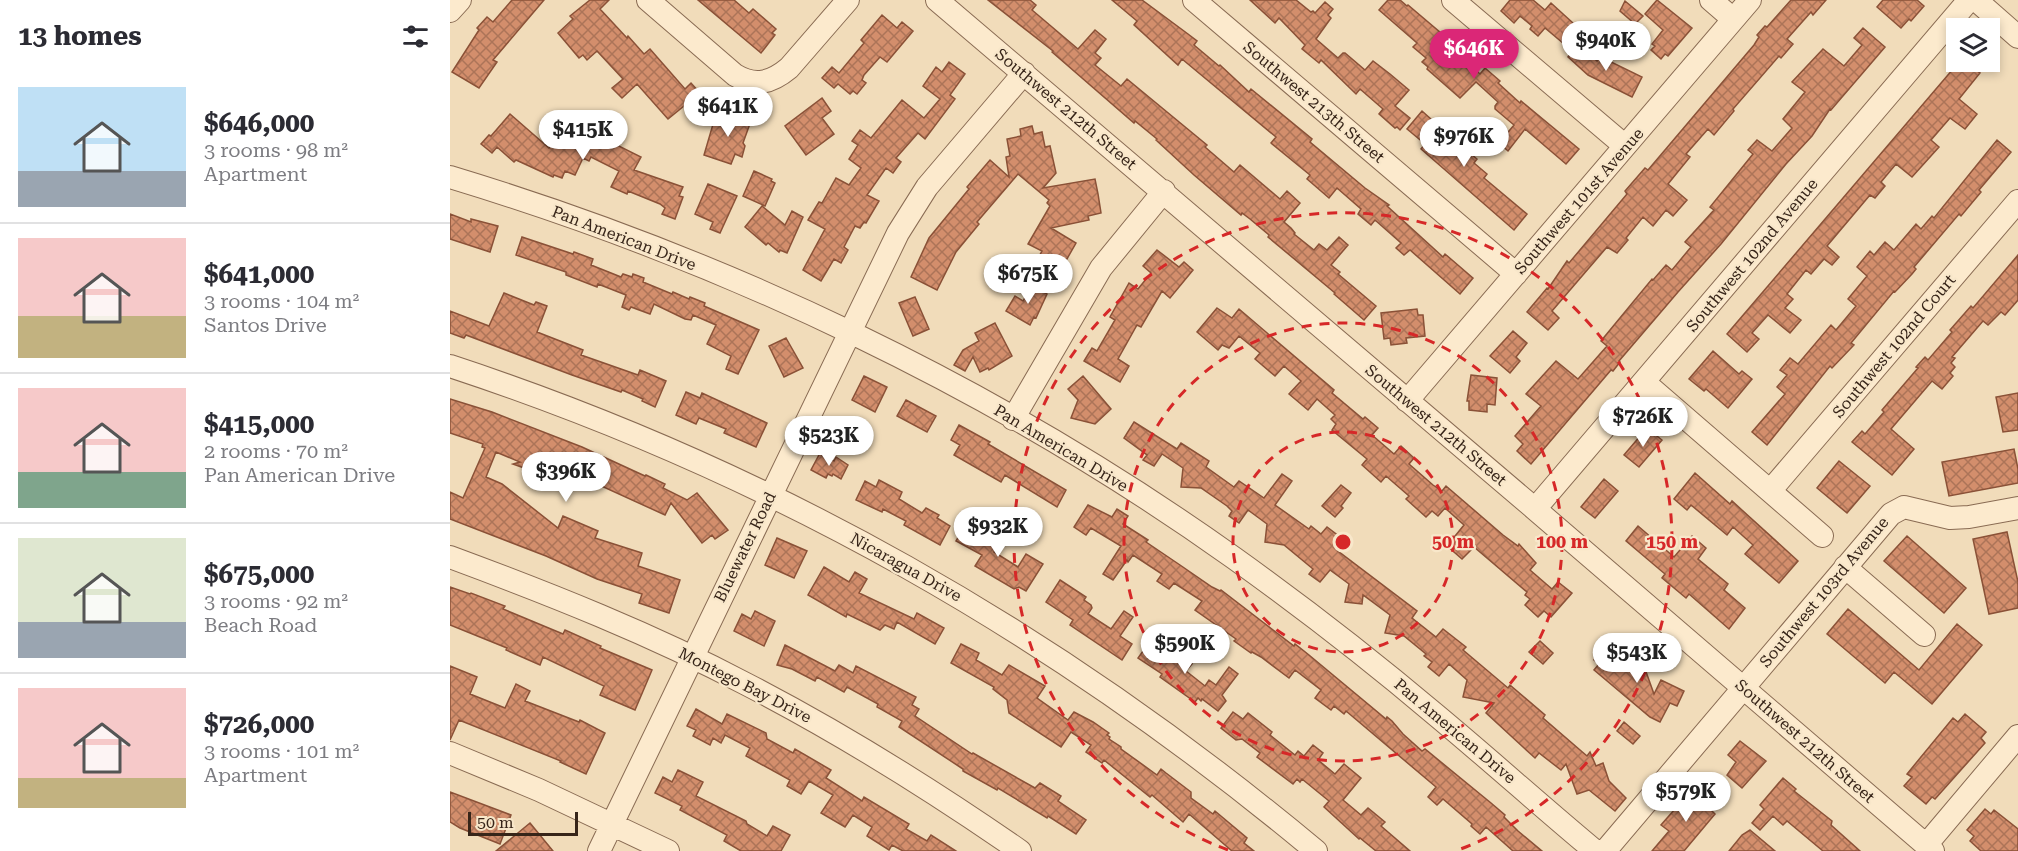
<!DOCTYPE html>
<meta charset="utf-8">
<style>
:root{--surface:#fff;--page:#f2f2f3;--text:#2b2b33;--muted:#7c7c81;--line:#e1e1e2;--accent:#db2777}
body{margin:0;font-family:"Roboto Serif",serif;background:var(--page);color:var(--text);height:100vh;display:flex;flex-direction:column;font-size:22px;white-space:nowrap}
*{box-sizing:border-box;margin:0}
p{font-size:20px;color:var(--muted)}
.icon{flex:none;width:33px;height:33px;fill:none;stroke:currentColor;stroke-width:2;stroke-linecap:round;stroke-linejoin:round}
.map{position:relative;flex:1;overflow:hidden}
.sheet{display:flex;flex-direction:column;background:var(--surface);width:450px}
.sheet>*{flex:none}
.buttons{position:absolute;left:1496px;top:18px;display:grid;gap:12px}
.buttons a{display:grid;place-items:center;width:54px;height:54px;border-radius:0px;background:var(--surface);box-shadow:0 3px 9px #0003;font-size:30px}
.scale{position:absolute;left:18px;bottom:15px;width:110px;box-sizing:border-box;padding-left:6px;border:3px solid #372519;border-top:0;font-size:16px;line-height:21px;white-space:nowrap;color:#372519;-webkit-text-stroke:4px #f8e7ca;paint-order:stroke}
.price{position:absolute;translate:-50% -51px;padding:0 14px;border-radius:21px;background:#fff;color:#222;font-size:20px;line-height:39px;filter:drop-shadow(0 2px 3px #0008)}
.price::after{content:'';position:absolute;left:50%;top:36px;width:18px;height:14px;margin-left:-9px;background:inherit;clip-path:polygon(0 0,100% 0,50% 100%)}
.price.current{background:var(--accent);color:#fff}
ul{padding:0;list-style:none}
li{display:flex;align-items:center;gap:18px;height:150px;padding:0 18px}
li+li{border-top:2px solid var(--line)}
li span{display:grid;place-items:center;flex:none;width:168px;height:120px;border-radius:0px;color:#555}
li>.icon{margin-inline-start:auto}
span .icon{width:72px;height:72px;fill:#fffc;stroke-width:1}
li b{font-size:26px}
h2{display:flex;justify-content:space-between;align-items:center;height:72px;padding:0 18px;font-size:26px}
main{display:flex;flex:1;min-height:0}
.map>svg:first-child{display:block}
.building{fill:url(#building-cross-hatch);stroke:#8a5137;stroke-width:1.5}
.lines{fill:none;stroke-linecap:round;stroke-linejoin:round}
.minor-casing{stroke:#896b53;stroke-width:24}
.minor{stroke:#fceacd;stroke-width:22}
.ring{fill:none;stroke:#d62828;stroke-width:3;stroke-dasharray:10 8}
.labels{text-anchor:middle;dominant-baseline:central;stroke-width:4.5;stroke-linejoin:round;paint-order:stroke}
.street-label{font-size:16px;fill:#372519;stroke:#f8e7ca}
.centre{fill:#d62828;stroke:#f8e7ca;stroke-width:3}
.ring-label{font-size:18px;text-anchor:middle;font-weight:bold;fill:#d62828;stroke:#f8e7ca;stroke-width:4.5;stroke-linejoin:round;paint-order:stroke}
</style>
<main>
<section class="sheet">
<h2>13 homes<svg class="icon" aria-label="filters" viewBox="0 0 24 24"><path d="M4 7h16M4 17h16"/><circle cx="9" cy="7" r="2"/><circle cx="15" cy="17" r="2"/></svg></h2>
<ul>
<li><span style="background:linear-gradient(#bfe0f5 70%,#9aa5b1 0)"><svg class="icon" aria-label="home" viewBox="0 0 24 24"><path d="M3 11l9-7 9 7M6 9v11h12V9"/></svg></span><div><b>$646,000</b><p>3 rooms · 98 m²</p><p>Apartment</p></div></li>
<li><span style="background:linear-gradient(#f6c9c9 65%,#c2b280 0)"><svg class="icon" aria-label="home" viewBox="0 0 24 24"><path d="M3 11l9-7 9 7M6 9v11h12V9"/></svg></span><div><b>$641,000</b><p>3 rooms · 104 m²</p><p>Santos Drive</p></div></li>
<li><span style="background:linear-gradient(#f6c9c9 70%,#7fa58c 0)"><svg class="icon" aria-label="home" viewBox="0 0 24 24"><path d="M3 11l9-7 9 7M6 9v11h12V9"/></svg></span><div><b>$415,000</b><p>2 rooms · 70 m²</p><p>Pan American Drive</p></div></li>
<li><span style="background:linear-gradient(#dfe7d0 70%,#9aa5b1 0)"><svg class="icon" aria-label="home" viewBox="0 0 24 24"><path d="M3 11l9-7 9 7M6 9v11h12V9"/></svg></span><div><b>$675,000</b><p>3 rooms · 92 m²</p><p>Beach Road</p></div></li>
<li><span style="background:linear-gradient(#f6c9c9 75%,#c2b280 0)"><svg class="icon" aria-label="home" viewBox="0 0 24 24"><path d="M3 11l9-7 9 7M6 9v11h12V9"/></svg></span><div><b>$726,000</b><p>3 rooms · 101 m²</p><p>Apartment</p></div></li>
</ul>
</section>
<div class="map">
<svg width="1568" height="851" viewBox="0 0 1568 851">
<defs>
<pattern id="building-cross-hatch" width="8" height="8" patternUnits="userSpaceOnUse" patternTransform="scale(1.5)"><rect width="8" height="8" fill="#d38e6c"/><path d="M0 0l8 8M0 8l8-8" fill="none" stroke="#ac7458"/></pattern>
</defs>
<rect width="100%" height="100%" fill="#f1dcba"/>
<path class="building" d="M62 0H94L43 60 47 62 29 88 2 72 29 30 27 28 37 17 43 22Z
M140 0H159L150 9 177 38 178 36 194 54 200 49 235 89 241 83 250 93 218 119 187 84 172 98 162 88 173 79 147 51 137 60 133 55 129 58 108 33 123 19 120 16Z
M248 0H284L299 13 303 9 326 29 322 33 325 35 311 53Z
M538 0H580L586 5 582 10 628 49 645 30 656 39 645 53 651 58 645 65 671 86 677 79 757 145 755 147 784 172 790 165 830 199 837 191 850 203 834 222 841 228 845 233 844 234 864 250 869 244 877 250 889 237 898 245 881 265 890 272 888 274 926 306 914 320 884 294 885 293 818 237 819 235 800 219 792 213 791 215 744 175 706 140 707 139 685 121 684 123 602 52 603 51Z
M662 0H692L738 34 747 41 744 45 769 66 770 65 799 92 801 89 862 139 860 142 915 188 939 205 937 206 993 257 995 254 1023 278 1010 294 960 250 954 255 946 248 951 243 925 220 921 225 908 214 911 209 887 188 879 198 857 179 860 175 821 143 826 137 732 59 728 65 684 25 687 21Z
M800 0H846L861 12 863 11 865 13 875 2 883 9 878 15 881 18 866 39 888 58 893 53H895L915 70 923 61 940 74 959 90 945 106 960 118 950 130 947 127 945 128 929 114 933 109 910 89 906 94 871 60 869 63 852 49 855 45 829 18 825 23Z
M938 0H950L957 6 958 5 998 39 997 41 1010 52 1008 53 1030 74 1035 68 1050 81 1048 83 1070 103 1071 101 1129 149 1116 164 1075 129 1058 151 1049 143 1064 125 1045 109V106L1048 102 1026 82 1010 98 977 69 978 67 972 62 976 58 963 47 967 43 929 10Z
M1060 0H1083L1095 10 1101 3 1134 33 1120 49 1095 28 1088 36 1080 29 1082 26 1070 16 1064 23 1051 11Z
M1207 0 1242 28 1218 56 1215 54 1211 59 1201 50 1205 46 1202 44 1213 30 1195 14Z
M1341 0H1376L1363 15 1361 12 1337 39 1343 44 1331 58 1329 56 1283 109 1284 111 1264 135 1258 129 1236 154 1240 157 1218 184 1237 200 1223 216 1216 210 1203 226 1193 217 1176 238 1178 240 1167 253 1157 247 1102 311 1109 318 1098 330 1077 312 1097 288 1098 289 1117 261 1119 263 1177 194 1175 191 1195 168 1198 170 1304 45 1309 37 1307 35 1315 26 1317 27Z
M1433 0H1467L1474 6 1461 21 1459 19 1451 28 1427 7Z
M1175 1 1193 16 1185 24 1170 11Z
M432 15 447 28 452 22 463 31 437 62 430 57 414 75 412 80 416 83 407 94 403 91 400 94 388 84 384 88 372 78 382 67 389 73 414 43 411 40Z
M1413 28 1435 47 1381 110 1380 109 1362 136 1336 164 1271 244 1228 292 1169 361 1170 362 1163 371 1161 370 1081 464 1067 451 1073 444 1065 436 1091 406 1076 394 1106 361 1128 379 1157 346 1151 341 1202 279 1203 280 1216 265 1222 270 1241 247 1235 242 1264 210 1260 207 1303 154 1298 150 1307 140 1322 151 1342 128 1333 119 1355 92 1342 82 1373 49 1394 66 1412 45 1404 38Z
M1128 44 1147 61 1149 56 1192 77 1182 97 1138 75 1118 57Z
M499 62 515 74 500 95 505 99 475 139 468 133 446 158 451 162 443 173 436 168 417 195 429 201 416 223 414 222 410 228 405 226 394 247 398 250 391 263 384 259 371 281 353 270 375 229 358 220 369 202 372 203 386 178 399 185 411 168 399 159 408 145 402 141 410 130 421 138 452 100 474 118 490 99 473 86 486 67 492 72Z
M1509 62H1534L1526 70 1530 73 1509 99 1527 114 1515 129 1500 118 1481 140 1489 147 1462 177 1446 164 1431 182 1435 186 1425 198 1420 195 1377 246 1389 257 1382 265 1374 259 1361 274 1356 270 1337 294 1343 299 1335 308 1351 320 1340 333 1318 315 1302 333 1309 339 1297 352 1277 334Z
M372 98 381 111 372 118 384 134 356 155 335 126Z
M972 111 991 128 995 124 1004 132 1000 136 1027 159 1024 163 1037 174 1034 178 1077 214 1064 230 971 149 975 144 957 129Z
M284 112 302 118 293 143 295 146 292 157 285 154 281 164 254 155 266 114 281 120Z
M60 114 99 148 108 130 138 144 141 132 191 157 184 170 233 187 229 196 233 197 225 219 212 214 215 208 210 204 178 191 177 194 161 187 169 171 141 157 139 161 133 158 125 175 115 171 112 178 104 175 103 177 66 160 64 162 47 147 42 153 31 144 39 135 41 136Z
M582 126 584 134 592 132 595 147 600 146 606 173 593 188 645 179 648 194 651 213 638 216 639 220 601 228 626 243 609 273 587 260 592 251 578 244 600 206 597 203 599 200 568 174 527 222 529 224 506 252 487 290 461 277 479 238 519 189 517 187 540 160 559 177 556 157 560 156 557 139 571 136 570 129Z
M1547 140 1561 152 1529 190 1531 192 1511 216 1509 214 1464 267 1466 269 1462 274 1445 292 1444 291 1401 343 1404 345 1382 368 1380 366 1317 445 1302 432 1335 394 1327 387 1337 375 1330 370 1340 358 1348 364 1381 325 1386 330 1406 306 1398 299 1417 276 1407 267 1420 251 1424 255 1435 242 1444 250 1466 224 1471 229 1482 216 1484 218Z
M304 171 322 179 321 181 325 183 315 206 293 196Z
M258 184 287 196 270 233 260 229 263 222 245 214Z
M312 206 335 225 342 211 353 217 337 253 330 250 329 252 318 243 316 245 295 227Z
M0 214 21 222V219L48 226 40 252 0 239Z
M72 237 123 254 124 252 143 259 141 265 171 277 173 274 182 277 183 274 194 278 193 282 222 294 223 292 239 299 240 297 255 303 254 306 309 330 288 374 276 369 281 356 257 344 266 325 243 315 241 320 235 319 204 304 200 314 181 307 179 310 172 307 176 295 148 284 147 287 116 275V272L66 255Z
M707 250 729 267 734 262 743 270 720 298 712 291 691 327 687 325 668 359 679 366 670 382 634 361 642 348 647 351 665 320 660 317 679 283 688 289 701 273 693 266Z
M1568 255V300L1555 315 1551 312 1538 325 1533 321 1502 357 1505 358 1501 363 1505 367 1500 373 1503 376 1492 389 1482 381 1441 429 1464 449 1442 475 1402 442 1412 431 1415 434 1434 412 1432 410 1468 368 1466 367 1475 357 1478 360 1502 332 1500 330 1521 306 1523 308Z
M582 285 597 294 586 318 584 317 580 325 556 311 565 296 573 301Z
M54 293 84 305 86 302 97 306 87 332 133 350 131 355 188 375 190 370 216 381 205 407 192 401 193 399 172 390 171 392 122 375 16 335 14 338 0 333V311L39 326Z
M465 297 479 329 463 336 449 303Z
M767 308 782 318 789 309 884 390 882 393 913 419 915 417 928 428 922 435 944 454 951 446 964 458 959 464 983 485 992 491 996 486 1053 535 1068 546 1069 544 1086 563 1080 570 1102 589 1108 582 1122 593 1101 617 1094 611 1088 617 1075 605 1080 599 1075 595 1077 592 1024 547 1012 559 997 546 1014 525 995 508 988 516 982 511 976 517 956 499 959 496 936 476 931 482 912 465 917 459 882 430 886 424 881 419 885 415 867 399 858 410 839 394 851 381 834 366 825 376 805 359 810 353 789 336 779 348 772 345 768 350 747 332Z
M967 309 968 315H973L975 336 956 338 957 343 941 345 940 338 934 339 931 313Z
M545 323 562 356 539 370 538 368 530 372 523 357 515 371 504 365 513 350 529 341 525 333Z
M1063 331 1077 343 1066 357 1070 361 1060 373 1040 356Z
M336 338 353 368 334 377 319 346Z
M1263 351 1289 374 1292 371 1302 379 1278 408 1256 389 1254 391 1239 379Z
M1021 375 1047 378 1045 405 1037 404V412L1019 410V401H1017Z
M414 376 437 387 425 412 402 400Z
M633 376 661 409 645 424 621 418 628 400 618 389Z
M236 392 250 398 252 393 317 423 306 447 274 433 276 429 249 418 246 424 226 415Z
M1568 393V430L1553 432 1546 397Z
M0 399 42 412 132 447 195 476 196 475 215 484 213 488 237 500 247 493 278 530 265 539 262 535 252 543 221 503 215 515 123 473 119 484 63 464 70 462 46 452 36 477 52 484 108 528 113 516 148 531 145 538 192 553 188 566 230 580 219 613 189 603 192 594 147 579 96 556 0 519V492L13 498 35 448 32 447 33 444 0 433Z
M456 400 486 416 477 432 447 416Z
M684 422 727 449 731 443 759 461 756 467 784 487 789 481 814 498 832 474 842 481 825 505 859 529 861 526 871 534 877 527 890 537 885 544 890 548 888 551 967 611 962 618 986 637 993 629 1016 647 1013 650 1058 688 1060 685 1095 715 1093 718 1137 756 1140 752 1146 766 1153 763 1159 781 1176 798 1165 811 1139 790 1127 794 1116 764 1111 770 1089 753 1085 758 1036 713 1044 703 1013 697 1017 680 999 664 989 676 978 667 982 662 974 656 976 654 954 636 935 633 940 615 913 595 912 604 895 602 899 584 880 570 870 582 859 574 863 569 834 545 815 542 817 524 798 510 789 523 779 516 782 511 777 506 751 488 731 487 733 468 712 454 704 466 693 460 697 455 674 438Z
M509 425 540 442 538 444 616 490 607 507 555 475 551 482 504 455 510 445 501 440Z
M1197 428 1212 440 1189 467 1174 455Z
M1564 449 1568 469V483L1499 496 1492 462Z
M370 453 384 461 386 457 398 465 391 479 383 474 382 476 378 474 376 478 361 470Z
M1389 461 1420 486 1397 513 1367 488Z
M1245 473 1280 504 1282 501 1348 561 1329 583 1295 554 1303 545 1283 527 1277 535 1241 505 1237 510 1224 499Z
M1154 479 1168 491 1145 518 1131 507Z
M429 480 452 492 449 499 472 513 476 508 489 515 487 518 500 526 490 545 454 525 456 521 433 509 432 512 406 500 415 481 426 487Z
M891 485 901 493 891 506 893 508 885 517 872 506Z
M638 505 662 517 667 509 678 516 673 524 698 540 696 542 730 565 762 587 770 591 771 590 844 646 845 644 859 655 936 719 937 717 942 721 953 734 972 751 975 749 1041 803 1055 815 1054 817 1068 831 1092 851H1063L1036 827 1030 834 1021 826 1022 824 993 799 987 805 978 797 986 787 896 711 894 714 884 706 881 710 865 698 871 690 845 670 839 678 811 657 802 652 801 653 784 641 786 639 745 610 752 601 724 583 719 589 707 581 712 574 683 555 678 562 677 560 663 580 653 574 671 546 641 528 636 535 624 527Z
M519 519 543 534 540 539 548 545 544 552 568 567 576 554 593 564 576 591 569 587 564 589 525 566 532 555 506 541Z
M1188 526 1224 557 1242 536 1256 548 1248 559 1278 584 1274 590 1295 608 1279 629 1239 594 1236 598 1212 578 1215 574 1176 541Z
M1557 532 1568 582V608L1539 614 1523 539Z
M1457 536 1516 588 1494 613 1434 561Z
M327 538 357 551 344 578 315 565Z
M374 567 399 582 405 572 417 579 409 593 464 619 467 613 494 628 485 644 447 622 444 629 435 625 430 630 397 614 396 617 358 595Z
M610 580 636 597 634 600 641 605 642 608 638 614 661 629 674 611 683 617 670 636 682 644 672 660 620 625 623 620 596 602Z
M0 587 20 594 21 593 55 606 53 609 113 634 115 630 151 646 150 648 202 670 185 710 150 695 154 686 93 657 90 665 56 650 57 648 0 625Z
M1398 609 1469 670 1507 624 1532 645 1482 704 1444 672 1435 683 1377 634Z
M305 611 325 621 314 646 284 631 292 614 301 619Z
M703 637 742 664 736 671 755 686 759 680 766 685 779 667 788 674 772 695 776 701 768 711 752 699 751 701 748 698 745 702 710 677 712 674 688 658Z
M1090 641 1103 653 1093 664 1079 652Z
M511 644 529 653 526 660 552 675 559 665 595 686 587 698 618 720 624 712 643 722 659 733 657 735 660 737 659 739 671 747V749L707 775 711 769 716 773 741 792V798L763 814 765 811 797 838 794 843 804 851H782L739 814 733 822 702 795 700 797 654 760 652 763 636 752 641 745 621 732 611 747 559 713 557 700 543 689 544 687 501 663Z
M335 645 385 671 389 665 403 673 406 666 466 697 462 705 469 709 465 716 522 754 523 753 585 788 590 783 611 796 608 801 636 820 626 834 598 816 597 818 548 788 547 790 513 771V769L449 727 452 721 427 707 428 704 397 687 394 692 367 677 365 681 342 669 327 665Z
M1153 650 1158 653 1160 650 1172 660 1189 652 1204 694 1211 680 1234 691 1227 706 1220 703 1210 722 1200 717 1144 670 1149 664 1144 660Z
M0 666 27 677 20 694 55 708 66 684 80 691 75 701 129 722 130 720 155 733 136 774 110 762 111 761 9 720 0 740Z
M246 709 272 724 277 714 316 733 317 739 343 753 345 749 381 770 376 778 412 801 414 797 459 824 456 829 477 841 481 835 506 851H453L442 845 439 850 417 836 422 827 403 815 395 827 371 813 383 795 359 781 351 794 337 786 340 780 296 756 300 748 275 735 271 743 263 738 260 745 243 736 246 730 237 726Z
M783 712 793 719 798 713 822 732 820 735 845 755 848 751 854 756 863 745 873 753 868 760 885 774 894 764 911 778 893 800 911 815 918 808 935 822 931 826 960 851H926L910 838 909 839 874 807 879 801 852 779 850 782 847 779 843 784 807 757 810 753 792 739 786 740 771 728Z
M1515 714 1536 732 1531 738 1535 743 1485 799 1482 797 1476 804 1454 786 1462 777 1457 774 1503 718 1508 722Z
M1174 722 1190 736 1183 744 1167 731Z
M1290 741 1316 761 1292 788 1277 775 1286 762 1278 755Z
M228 770 253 782 246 796 296 821 297 824 317 836 323 826 340 835 331 851H291L274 841 277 835 230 810 232 806 205 793 213 777 222 782Z
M1333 778 1346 789 1344 791 1382 821 1381 825 1410 851H1373L1337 821 1333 825 1323 816 1310 830 1302 823 1314 809 1310 805Z
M1248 790 1266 805 1261 810 1265 814 1234 851H1202L1219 831 1211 825 1239 793 1243 797Z
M0 792 61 815 50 844 10 828 0 822Z
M1535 809 1541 814 1544 810 1568 829V851H1531L1520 841 1524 836 1517 830Z
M80 823 103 851H46Z
M1300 830 1325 851H1279L1292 835Z"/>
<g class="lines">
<g class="minor-casing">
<path id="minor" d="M198 0 285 75C305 87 321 83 339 68L398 0
M487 0 1085 509 1483 851
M744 0 1066 274
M1003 0 1175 146
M1261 0 1283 19
M1526 0 1568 37
M0 11 10 0
M0 177C278 261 547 389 784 558 854 608 921 660 986 715 1040 760 1091 806 1145 851
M0 366C322 472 606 634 866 851
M1194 382 1372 536
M957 401 1300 0
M563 419 651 268 714 191
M1320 491 1568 201
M1085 509 1519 0
M0 557C100 594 201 634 296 684 391 733 482 790 570 851
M1395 567 1474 635
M0 753 89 790 218 851
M1476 845 1568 736
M149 851 448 233 477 187 574 73
M1155 851 1441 514 1454 507 1500 518 1519 517 1568 508"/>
</g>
<use href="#minor" class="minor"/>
</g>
<g class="ring">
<circle cx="893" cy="542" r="110"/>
<circle cx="893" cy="542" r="219"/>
<path d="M778 850A329 329 0 1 1 1008 850"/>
</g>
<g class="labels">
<g class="street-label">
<text transform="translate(864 102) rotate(40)">Southwest 213th Street</text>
<text transform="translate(616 109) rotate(40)">Southwest 212th Street</text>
<text transform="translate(1129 201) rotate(-49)">Southwest 101st Avenue</text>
<text transform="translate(174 238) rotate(21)">Pan American Drive</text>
<text transform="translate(1302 255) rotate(-50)">Southwest 102nd Avenue</text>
<text transform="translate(1444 346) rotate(-50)">Southwest 102nd Court</text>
<text transform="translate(986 425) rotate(40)">Southwest 212th Street</text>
<text transform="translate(611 448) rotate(31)">Pan American Drive</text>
<text transform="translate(295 547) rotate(-64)">Bluewater Road</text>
<text transform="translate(456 567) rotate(29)">Nicaragua Drive</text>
<text transform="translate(1374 592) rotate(-50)">Southwest 103rd Avenue</text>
<text transform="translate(295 685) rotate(27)">Montego Bay Drive</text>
<text transform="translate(1005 731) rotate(40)">Pan American Drive</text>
<text transform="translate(1355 741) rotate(41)">Southwest 212th Street</text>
</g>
</g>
<circle cx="893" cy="542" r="9" class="centre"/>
<g class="ring-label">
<text x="1003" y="548">50 m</text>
<text x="1112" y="548">100 m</text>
<text x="1222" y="548">150 m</text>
</g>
</svg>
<div class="buttons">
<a><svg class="icon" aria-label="layers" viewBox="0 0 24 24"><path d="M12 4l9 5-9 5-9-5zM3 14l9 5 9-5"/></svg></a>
</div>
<div class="scale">50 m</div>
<b class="price" style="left:1156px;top:72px">$940K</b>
<b class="price current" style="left:1024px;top:80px">$646K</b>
<b class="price" style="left:278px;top:138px">$641K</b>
<b class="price" style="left:133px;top:161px">$415K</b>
<b class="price" style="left:1014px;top:168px">$976K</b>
<b class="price" style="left:578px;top:305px">$675K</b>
<b class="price" style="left:1193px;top:448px">$726K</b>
<b class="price" style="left:379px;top:467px">$523K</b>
<b class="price" style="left:116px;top:503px">$396K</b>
<b class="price" style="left:548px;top:558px">$932K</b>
<b class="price" style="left:735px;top:675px">$590K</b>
<b class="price" style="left:1187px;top:684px">$543K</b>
<b class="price" style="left:1236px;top:823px">$579K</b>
</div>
</main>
